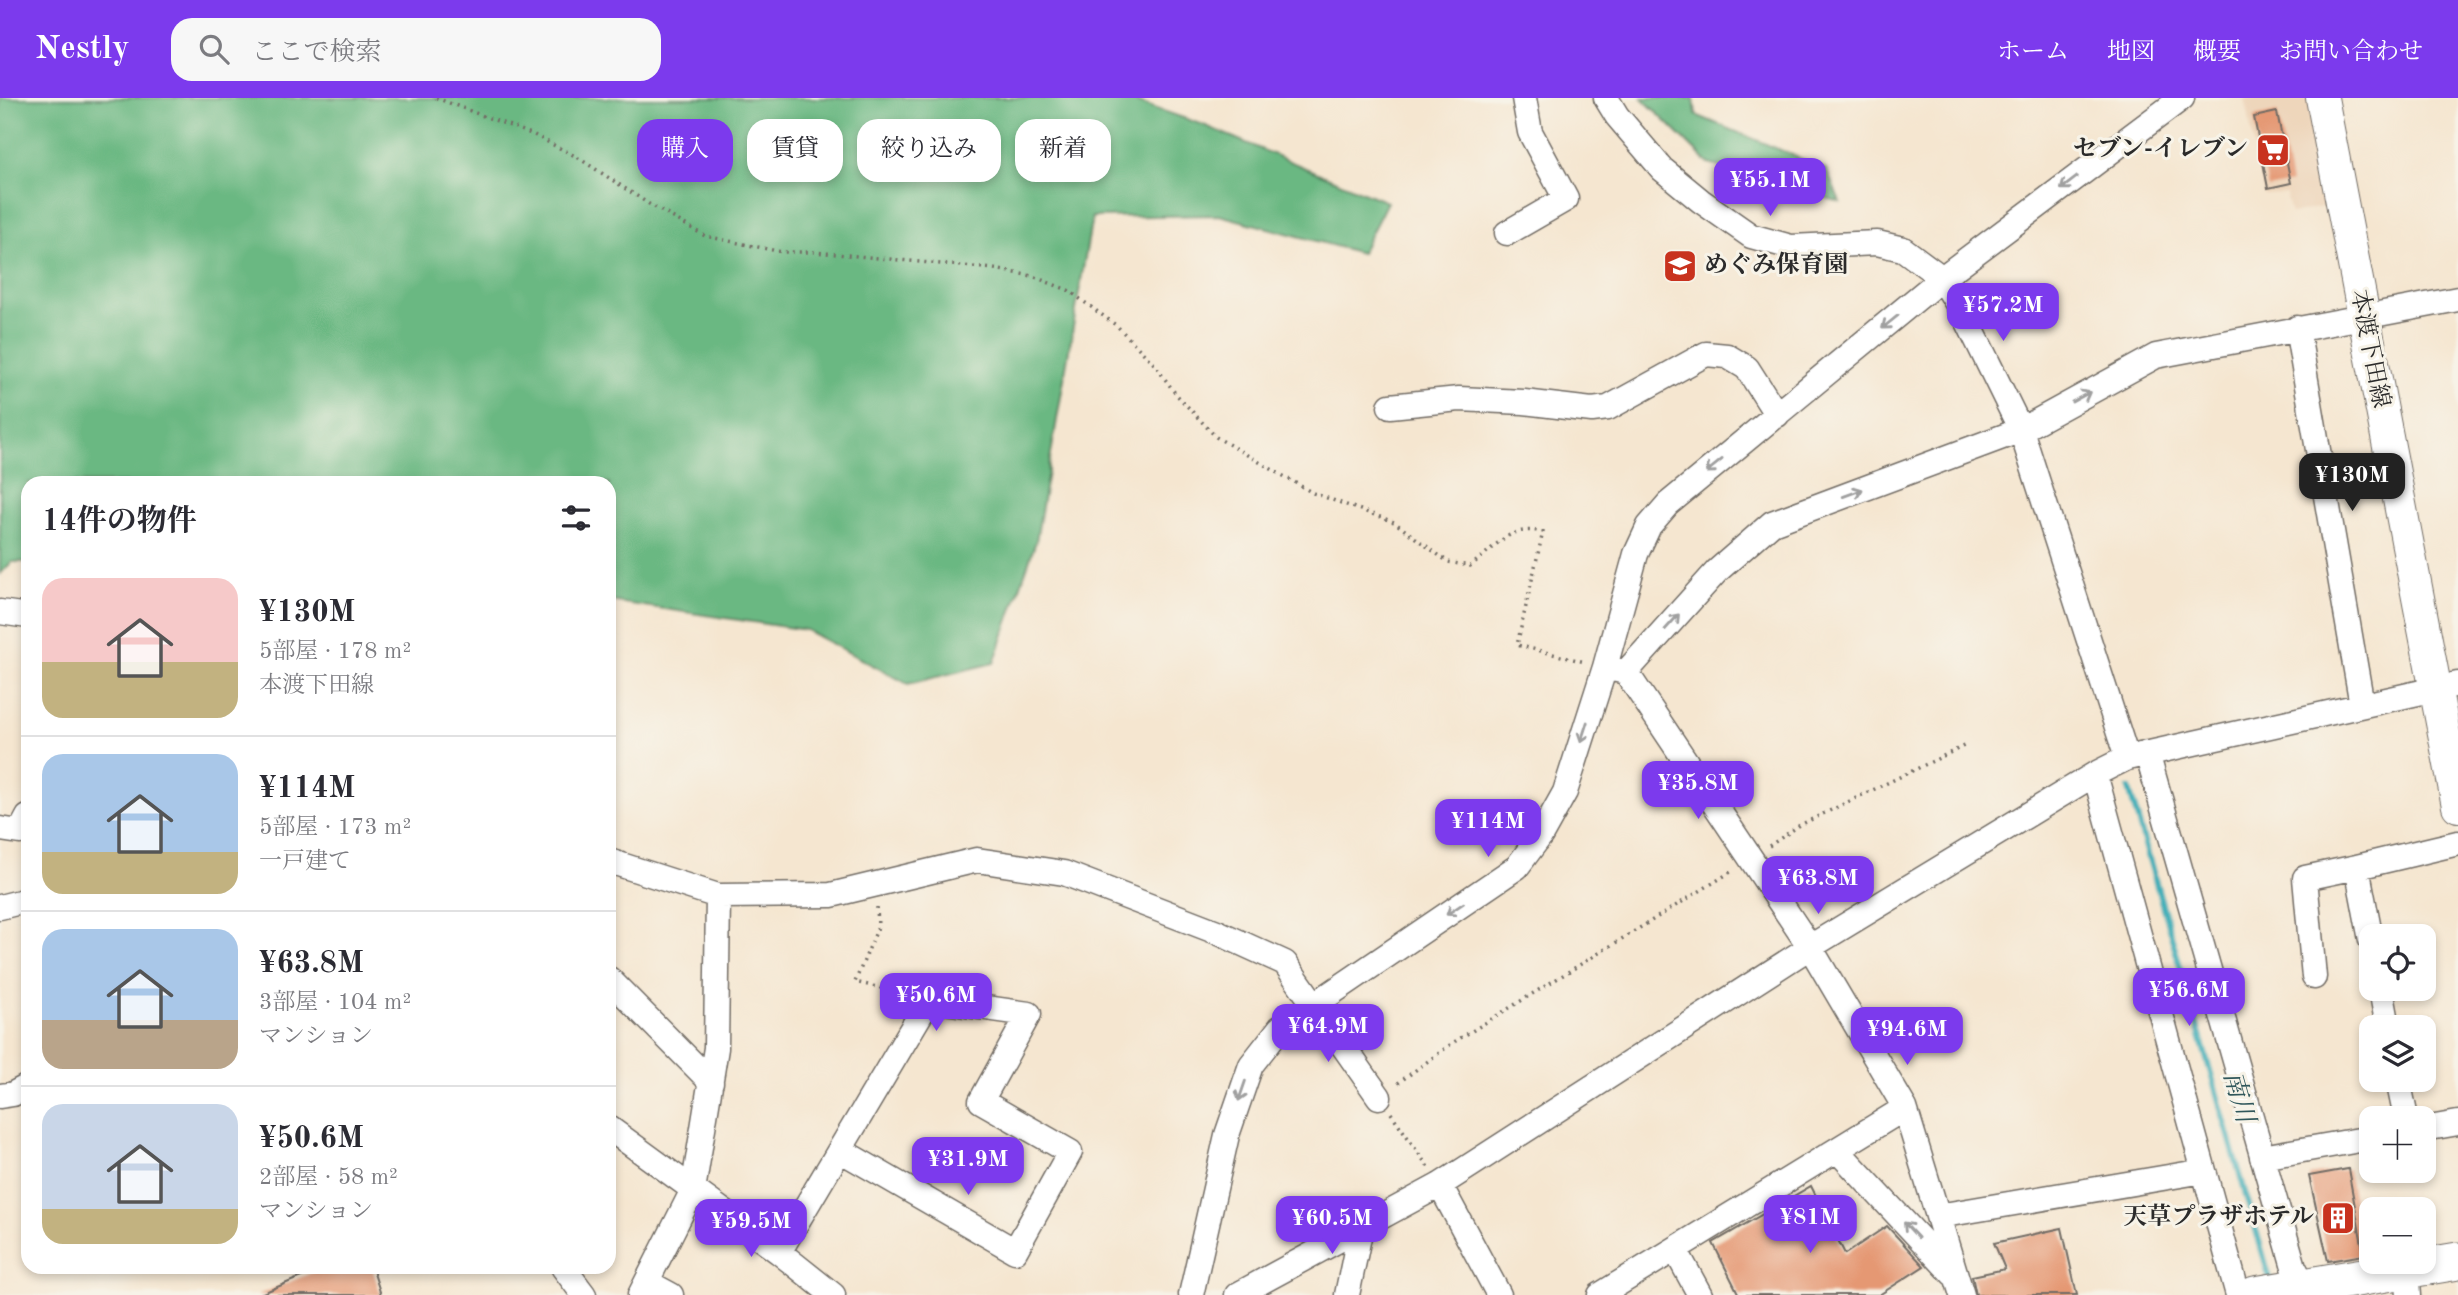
<!DOCTYPE html>
<html lang="ja">
<meta charset="utf-8">
<style>
:root{--surface:#fff;--page:#f7f7f7;--text:#2b2b33;--muted:#7c7c81;--line:#e1e1e2;--accent:#7c3aed}
body{margin:0;font-family:"Old Standard TT","Noto Serif JP",serif;background:var(--page);color:var(--text);height:100vh;display:flex;flex-direction:column;font-size:26px;white-space:nowrap}
*{box-sizing:border-box;margin:0}
p{font-size:23px;color:var(--muted)}
.icon{flex:none;width:38px;height:38px;fill:none;stroke:currentColor;stroke-width:2;stroke-linecap:round;stroke-linejoin:round}
.map{position:relative;flex:1;overflow:hidden}
.details{position:absolute;left:21px;top:378px;width:595px;height:798px;display:flex;flex-direction:column;background:var(--surface);border-radius:21px;box-shadow:0 4px 10px #0003}
.details>*{flex:none}
.hud{position:absolute;left:637px;top:21px;width:665px;height:63px;display:flex;gap:14px}
.fabs{position:absolute;left:2359px;top:826px;display:grid;gap:14px}
.fabs a{display:grid;place-items:center;width:77px;height:77px;border-radius:14px;background:var(--surface);box-shadow:0 4px 10px #0003;font-size:35px}
.price{position:absolute;translate:-50% -60px;padding:0 16px;border-radius:14px;background:var(--accent);color:#fff;font-size:23px;line-height:46px;filter:drop-shadow(0 2px 4px #0008)}
.price::after{content:'';position:absolute;left:50%;top:42px;width:21px;height:16px;margin-left:-10px;background:inherit;clip-path:polygon(0 0,100% 0,50% 100%)}
.price.on{background:#222;color:#fff}
ul{padding:0;list-style:none}
li{display:flex;align-items:center;gap:21px;height:175px;padding:0 21px}
li+li{border-top:2px solid var(--line)}
li span{display:grid;place-items:center;flex:none;width:196px;height:140px;border-radius:21px;color:#555}
li>.icon{margin-inline-start:auto}
span .icon{width:84px;height:84px;fill:#fffc;stroke-width:1}
li b{font-size:30px}
h2{display:flex;justify-content:space-between;align-items:center;height:84px;padding:0 21px;font-size:30px}
.tag{padding:0 24px;border-radius:21px;background:var(--surface);box-shadow:0 4px 10px #0003;font-size:24px;line-height:63px}
.tag.on{background:var(--accent);color:#fff}
header{display:flex;align-items:center;gap:42px;box-sizing:border-box;height:98px;padding:0 35px;background:var(--accent);color:#fff}
header strong{font-size:33px}
nav{display:flex;gap:38px;margin-inline-start:auto;font-size:24px}
.search{width:490px;height:63px;background:var(--page);display:flex;align-items:center;gap:18px;box-sizing:border-box;padding:0 24px;border-radius:21px;color:var(--muted);font-size:26px}
.map>svg:first-child{display:block}
.built{fill:#eed6bb}
.forest{fill:#6ab882;stroke:#4a7256;stroke-width:2}
.lines{fill:none;stroke-linecap:round;stroke-linejoin:round}
.stream{stroke:#3dadb7;stroke-width:6}
.building{fill:#e59873}
.minor-casing{stroke:#726c65;stroke-width:27}
.major-casing{stroke:#726c65;stroke-width:34}
.highway-casing{stroke:#726c65;stroke-width:39}
.path{stroke:#726c65;stroke-width:3.5;stroke-dasharray:2 5;stroke-linecap:butt}
.minor{stroke:#fff;stroke-width:24}
.major{stroke:#fff;stroke-width:32}
.highway{stroke:#fff;stroke-width:37}
.oneway{stroke:#a0a0a0}
.labels{text-anchor:middle;dominant-baseline:central;stroke-width:6;stroke-linejoin:round;paint-order:stroke}
.poi-label{font-size:24px;font-weight:bold;fill:#2b2b2b;stroke:#f7f3e8;text-anchor:end}
.street-label{font-size:24px;fill:#2b2b2b;stroke:#f7f3e8}
.water-label{font-size:26px;font-style:italic;fill:#31585c;stroke:#f7f3e8}
</style>
<header>
<strong>Nestly</strong>
<div class="search"><svg class="icon" aria-label="search" viewBox="0 0 24 24"><circle cx="10" cy="10" r="6"/><path d="M15 15l6 6"/></svg>ここで検索</div>
<nav><a>ホーム</a><a>地図</a><a>概要</a><a>お問い合わせ</a></nav>
</header>
<div class="map">
<svg width="2458" height="1197" viewBox="0 0 2458 1197">
<rect width="100%" height="100%" fill="#f7f3e8"/>
<filter id="ink" filterUnits="userSpaceOnUse"><feTurbulence type="fractalNoise" baseFrequency=".0143" numOctaves="2"/><feDisplacementMap in="SourceGraphic" scale="14" xChannelSelector="R" yChannelSelector="G"/><feConvolveMatrix kernelMatrix="1 2 1 2 8 2 1 2 1" color-interpolation-filters="sRGB"/></filter>
<filter id="wash" filterUnits="userSpaceOnUse"><feTurbulence type="fractalNoise" baseFrequency=".00686" numOctaves="4" result="noise"/><feDisplacementMap in="SourceGraphic" scale="28" xChannelSelector="R" yChannelSelector="G"/><feGaussianBlur stdDeviation="1.57" result="paint"/><feColorMatrix in="noise" values="0 0 0 0 0 0 0 0 0 0 0 0 0 0 0 0 0 1.4 0 .05"/><feComposite in="paint" operator="in"/></filter>
<g filter="url(#wash)">
<rect width="100%" height="100%" fill="#f5e6d0"/>
<path class="built" d="M2245 0H2308L2330 107 2291 116 2286 96 2264 97Z"/>
<path class="forest" d="M0 0H1125L1201 26 1387 104 1361 155 1219 117 1092 119 1036 443 994 565 908 586 806 532 609 503V385H28V464H12L0 476Z
M1642 0H1694L1696 17 1826 71 1840 104 1709 66Z"/>
<g class="lines">
<path class="stream" d="M2129 691 2271 1184"/>
</g>
<g id="blocks">
<path class="building" d="M2277 14 2291 85 2268 90 2254 19Z
M2348 1071 2364 1157 2328 1163 2309 1078Z
M1811 1088 1845 1156 1887 1128 1924 1168 1879 1197H1739L1713 1145Z
M2062 1130 2077 1197H1976L1972 1178 2005 1171 1994 1145Z
M325 1169H372L381 1197H258Z"/>
</g>
</g>
<g filter="url(#ink)">
<use href="#blocks" fill-opacity="0" stroke="#726c65" stroke-width="2"/>
<g class="lines">
<g class="minor-casing">
<path id="minor" d="M1606 0 1617 18 1662 71 1701 103 1751 138 1791 149 1877 145 1903 151 1942 180 1968 224 2021 332 2127 660
M1507 135 1566 101 1530 34 1524 0
M2297 230 2362 607
M1390 308 1459 301 1524 304 1592 312 1608 310 1706 256 1727 258 1747 270 1777 317
M0 514 28 518
M1609 570 1626 574 1810 849 1905 1010 1962 1197
M1626 574 1717 473 1772 425 2021 332 2156 258 2458 201
M2147 655 2294 1169 2309 1197
M2095 676 2238 1197
M0 731 20 734 28 719
M609 763 718 798 831 797 977 762 1064 775 1217 834 1285 865 1379 999
M0 809 28 802
M2371 842 2357 769 2458 745
M2314 879 2305 780 2357 769
M609 881 711 984
M2381 891 2388 929
M2398 982 2406 1020
M0 998 13 996 28 988
M609 1030 779 1154 833 1197
M2424 1031 2458 1025
M1837 1052 1953 1176
M2262 1059 2371 1040
M1440 1087 1499 1197
M1938 1118 2204 1073
M1675 1151 1700 1197
M779 1154 929 902 1029 916 981 1003 1070 1054 1015 1153 840 1052
M563 1169 584 1197
M2407 1171 2409 1197
M647 1184 671 1197
M640 1197 693 1092 716 950 718 798
M1191 1197 1227 1037 1251 967 1280 930 1517 769 1541 737 1565 694 1605 569 1636 456 1649 428 1668 406 1942 180 2182 0
M1237 1197 1440 1087 1810 849 2095 676 2127 660 2458 586
M1347 1197 1361 1129
M1600 1197 1905 1010"/>
</g>
<g class="major-casing">
<path id="major" d="M2322 0 2458 708"/>
</g>
<g class="highway-casing">
<path id="highway" d="M2255 1197 2458 1163"/>
</g>
<path class="path" d="M436 0 534 37 577 59 649 106 705 138 782 154H815L994 171 1032 178 1068 192 1117 228 1155 267 1175 295 1216 339 1313 395 1394 424 1448 464 1470 468C1496 450 1507 426 1543 434L1517 547 1585 564
M1769 748 1800 727 1966 647
M877 809 878 829 855 884 907 896
M1398 985 1454 944 1734 772
M1391 1015 1428 1069"/>
<use href="#minor" class="minor"/>
<use href="#major" class="major"/>
<use href="#highway" class="highway"/>
</g>
<defs><path id="oneway-shaft" d="M-6 0H5M1.5-3L5.5 0L1.5 3" fill="none" stroke-width="1.6" stroke-linecap="round" stroke-linejoin="round" transform="scale(1.75)"/></defs>
<g class="oneway">
<use href="#oneway-shaft" transform="translate(2069 85) rotate(143)"/>
<use href="#oneway-shaft" transform="translate(1890 224) rotate(141)"/>
<use href="#oneway-shaft" transform="translate(2081 299) rotate(-29)"/>
<use href="#oneway-shaft" transform="translate(1714 368) rotate(141)"/>
<use href="#oneway-shaft" transform="translate(1853 395) rotate(-20)"/>
<use href="#oneway-shaft" transform="translate(1672 524) rotate(-48)"/>
<use href="#oneway-shaft" transform="translate(1584 634) rotate(108)"/>
<use href="#oneway-shaft" transform="translate(1455 811) rotate(146)"/>
<use href="#oneway-shaft" transform="translate(1242 993) rotate(109)"/>
<use href="#oneway-shaft" transform="translate(1911 1132) rotate(-133)"/>
</g>
</g>
<defs>
<g id="supermarket-square" transform="scale(1.75)"><rect x="-9" y="-9" width="18" height="18" rx="4" fill="#c8321e" stroke="#f7f3e8"/><path d="M-6-5.5h2.5l.6 2H6L4.5 2H-2.5L-4.4-4H-6ZM-1.5 3.2a1.3 1.3 0 1 0 .1 0ZM3 3.2a1.3 1.3 0 1 0 .1 0Z" fill="#fff"/></g>
<g id="school-square" transform="scale(1.75)"><rect x="-9" y="-9" width="18" height="18" rx="4" fill="#c8321e" stroke="#f7f3e8"/><path d="M0-5L7-2L0 1L-7-2ZM-4 1L0 2.5L4 1V4Q0 6-4 4Z" fill="#fff"/></g>
<g id="building-square" transform="scale(1.75)"><rect x="-9" y="-9" width="18" height="18" rx="4" fill="#c8321e" stroke="#f7f3e8"/><path d="M-4-6H4V6H1V3H-1V6H-4ZM-2.5-4.3h1.7v1.8h-1.7ZM.8-4.3h1.7v1.8H.8ZM-2.5-1h1.7V.8h-1.7ZM.8-1h1.7V.8H.8Z" fill="#fff"/></g>
</defs>
<g fill-rule="evenodd">
<use href="#supermarket-square" x="2273" y="52"/>
<use href="#school-square" x="1680" y="168"/>
<use href="#building-square" x="2338" y="1120"/>
</g>
<g class="labels">
<g class="poi-label">
<text x="2248" y="52">セブン-イレブン</text>
<text x="1704" y="168" text-anchor="start">めぐみ保育園</text>
<text x="2314" y="1120">天草プラザホテル</text>
</g>
<g class="street-label">
<text transform="translate(2369 251) rotate(79)">本渡下田線</text>
</g>
<g class="water-label">
<text transform="translate(2238 999) rotate(74)">南川</text>
</g>
</g>
</svg>
<div class="fabs">
<a><svg class="icon" aria-label="locate" viewBox="0 0 24 24"><circle cx="12" cy="12" r="6"/><path d="M12 2v4M12 18v4M2 12h4M18 12h4"/></svg></a>
<a><svg class="icon" aria-label="layers" viewBox="0 0 24 24"><path d="M12 4l9 5-9 5-9-5zM3 14l9 5 9-5"/></svg></a>
<a>+</a>
<a>−</a>
</div>
<b class="price" style="left:1770px;top:120px">¥55.1M</b>
<b class="price" style="left:2003px;top:245px">¥57.2M</b>
<b class="price on" style="left:2352px;top:415px">¥130M</b>
<b class="price" style="left:1698px;top:723px">¥35.8M</b>
<b class="price" style="left:1488px;top:761px">¥114M</b>
<b class="price" style="left:1818px;top:818px">¥63.8M</b>
<b class="price" style="left:2189px;top:930px">¥56.6M</b>
<b class="price" style="left:936px;top:935px">¥50.6M</b>
<b class="price" style="left:1328px;top:966px">¥64.9M</b>
<b class="price" style="left:1907px;top:969px">¥94.6M</b>
<b class="price" style="left:968px;top:1099px">¥31.9M</b>
<b class="price" style="left:1810px;top:1157px">¥81M</b>
<b class="price" style="left:1332px;top:1158px">¥60.5M</b>
<b class="price" style="left:751px;top:1161px">¥59.5M</b>
<div class="hud">
<a class="tag on">購入</a>
<a class="tag">賃貸</a>
<a class="tag">絞り込み</a>
<a class="tag">新着</a>
</div>
<section class="details">
<h2>14件の物件<svg class="icon" aria-label="filters" viewBox="0 0 24 24"><path d="M4 7h16M4 17h16"/><circle cx="9" cy="7" r="2"/><circle cx="15" cy="17" r="2"/></svg></h2>
<ul>
<li><span style="background:linear-gradient(#f6c9c9 60%,#c2b280 0)"><svg class="icon" aria-label="home" viewBox="0 0 24 24"><path d="M3 11l9-7 9 7M6 9v11h12V9"/></svg></span><div><b>¥130M</b><p>5部屋 · 178 m²</p><p>本渡下田線</p></div></li>
<li><span style="background:linear-gradient(#a9c7e8 70%,#c2b280 0)"><svg class="icon" aria-label="home" viewBox="0 0 24 24"><path d="M3 11l9-7 9 7M6 9v11h12V9"/></svg></span><div><b>¥114M</b><p>5部屋 · 173 m²</p><p>一戸建て</p></div></li>
<li><span style="background:linear-gradient(#a9c7e8 65%,#b9a48a 0)"><svg class="icon" aria-label="home" viewBox="0 0 24 24"><path d="M3 11l9-7 9 7M6 9v11h12V9"/></svg></span><div><b>¥63.8M</b><p>3部屋 · 104 m²</p><p>マンション</p></div></li>
<li><span style="background:linear-gradient(#c9d6e8 75%,#c2b280 0)"><svg class="icon" aria-label="home" viewBox="0 0 24 24"><path d="M3 11l9-7 9 7M6 9v11h12V9"/></svg></span><div><b>¥50.6M</b><p>2部屋 · 58 m²</p><p>マンション</p></div></li>
</ul>
</section>
</div>
